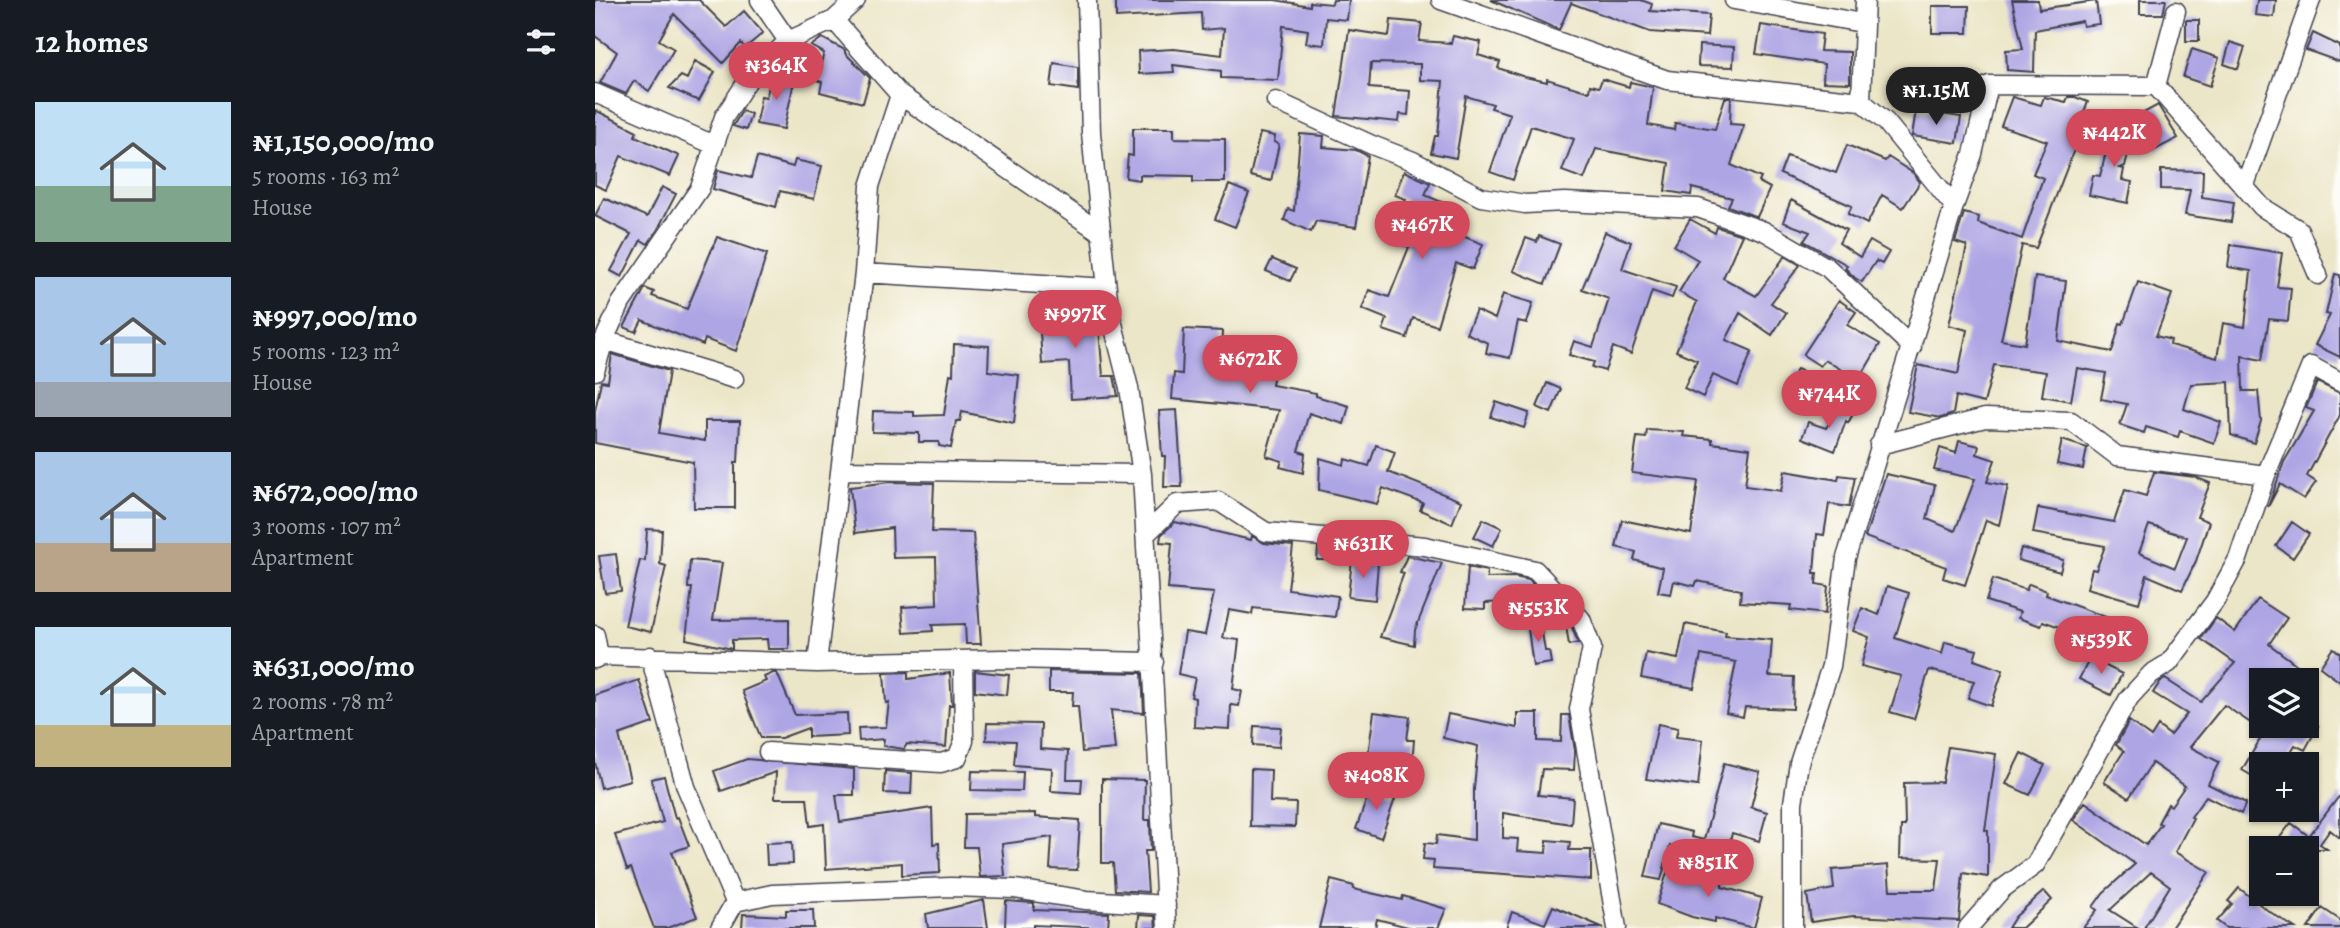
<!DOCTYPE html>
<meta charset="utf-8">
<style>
:root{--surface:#171b24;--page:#242831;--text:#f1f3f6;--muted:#9ea1a6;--accent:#d1495b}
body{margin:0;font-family:Alegreya,serif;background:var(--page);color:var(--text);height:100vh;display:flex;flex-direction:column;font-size:26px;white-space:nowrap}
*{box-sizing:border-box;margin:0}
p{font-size:23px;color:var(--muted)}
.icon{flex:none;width:38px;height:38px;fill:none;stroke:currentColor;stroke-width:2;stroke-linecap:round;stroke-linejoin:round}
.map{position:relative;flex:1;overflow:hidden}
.panel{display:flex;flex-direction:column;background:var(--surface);width:595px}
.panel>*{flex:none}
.controls{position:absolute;left:1654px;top:668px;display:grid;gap:14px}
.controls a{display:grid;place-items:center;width:70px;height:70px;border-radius:0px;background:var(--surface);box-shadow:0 2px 5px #0004;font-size:35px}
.price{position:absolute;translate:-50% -60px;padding:0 16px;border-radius:24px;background:var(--accent);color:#fff;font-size:23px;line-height:46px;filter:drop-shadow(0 2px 4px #0008)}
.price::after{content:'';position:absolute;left:50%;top:42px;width:21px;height:16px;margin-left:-10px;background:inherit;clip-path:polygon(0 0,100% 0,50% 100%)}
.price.active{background:#222;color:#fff}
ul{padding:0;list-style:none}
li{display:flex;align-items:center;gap:21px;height:175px;padding:0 35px}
li span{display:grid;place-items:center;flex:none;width:196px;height:140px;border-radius:0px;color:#555}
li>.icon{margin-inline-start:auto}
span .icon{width:84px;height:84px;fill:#fffc;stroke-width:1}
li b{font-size:30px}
h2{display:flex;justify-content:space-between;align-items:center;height:84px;padding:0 35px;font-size:30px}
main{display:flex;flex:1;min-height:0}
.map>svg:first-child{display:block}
.building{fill:#aea5e4;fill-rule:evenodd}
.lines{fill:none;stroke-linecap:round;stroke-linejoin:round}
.minor-casing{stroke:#403f50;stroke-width:21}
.minor{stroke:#fff;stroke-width:18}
</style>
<main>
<section class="panel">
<h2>12 homes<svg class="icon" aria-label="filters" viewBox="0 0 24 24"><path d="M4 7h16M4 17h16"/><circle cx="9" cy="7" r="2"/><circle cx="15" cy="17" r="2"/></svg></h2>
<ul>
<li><span style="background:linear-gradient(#bfe0f5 60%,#7fa58c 0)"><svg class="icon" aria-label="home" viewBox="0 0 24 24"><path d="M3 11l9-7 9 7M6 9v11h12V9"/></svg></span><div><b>₦1,150,000/mo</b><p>5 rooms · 163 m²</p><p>House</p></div></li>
<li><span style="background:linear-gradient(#a9c7e8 75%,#9aa5b1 0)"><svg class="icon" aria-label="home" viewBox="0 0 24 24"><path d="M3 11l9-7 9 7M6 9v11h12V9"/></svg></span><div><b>₦997,000/mo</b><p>5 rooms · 123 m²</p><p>House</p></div></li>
<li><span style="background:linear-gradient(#a9c7e8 65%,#b9a48a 0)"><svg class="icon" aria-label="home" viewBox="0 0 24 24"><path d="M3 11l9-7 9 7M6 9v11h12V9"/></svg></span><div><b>₦672,000/mo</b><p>3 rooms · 107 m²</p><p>Apartment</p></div></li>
<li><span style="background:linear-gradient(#bfe0f5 70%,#c2b280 0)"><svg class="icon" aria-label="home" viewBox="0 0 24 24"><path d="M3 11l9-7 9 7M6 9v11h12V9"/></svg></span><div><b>₦631,000/mo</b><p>2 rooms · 78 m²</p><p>Apartment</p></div></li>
</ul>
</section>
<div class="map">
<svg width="1745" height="928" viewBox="0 0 1745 928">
<rect width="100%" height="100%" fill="#fdfcf7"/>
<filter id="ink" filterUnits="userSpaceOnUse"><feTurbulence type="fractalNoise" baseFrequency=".0143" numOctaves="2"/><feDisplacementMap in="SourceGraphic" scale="14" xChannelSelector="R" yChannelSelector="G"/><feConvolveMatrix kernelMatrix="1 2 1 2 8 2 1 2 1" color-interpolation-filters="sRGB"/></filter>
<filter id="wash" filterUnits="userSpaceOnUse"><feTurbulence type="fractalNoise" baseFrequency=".00686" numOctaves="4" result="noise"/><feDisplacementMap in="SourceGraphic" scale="28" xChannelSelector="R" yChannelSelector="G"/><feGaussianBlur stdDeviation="1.57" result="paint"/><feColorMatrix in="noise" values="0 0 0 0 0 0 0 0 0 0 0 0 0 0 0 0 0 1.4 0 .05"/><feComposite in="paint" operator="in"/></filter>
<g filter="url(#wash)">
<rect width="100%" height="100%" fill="#ece6c8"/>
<g id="blocks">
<path class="building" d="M0 0H104L131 27 149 11 168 33 150 48 146 43 128 63 79 14 64 40 79 49 54 91 39 81 31 94 5 83 22 52 0 36Z
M521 0H680L715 6V2L737 4 738 0H754L752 20 731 18 729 45 711 43 713 30 688 26 683 80 626 78V71L578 65 579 72 544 74 543 51 579 49 627 55 629 28 607 30 606 13 521 18Z
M896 0H1046L1057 4 1055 11 1114 15 1112 36 1055 32 976 3 964 30Z
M1417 0H1443L1444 9 1501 1 1504 24 1488 26 1487 21 1440 30 1439 72 1412 70 1411 50 1428 49Z
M1545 0H1571L1568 14H1545Z
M1662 0H1681L1679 17 1660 15Z
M1337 6H1374L1373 33H1337Z
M796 20 827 23 824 41 856 43 858 36 886 42 883 55 905 62 903 68 930 77 952 82V79L994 92 995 85 1004 87 1007 79 1034 87 1035 82 1058 87 1053 125 1079 130 1080 123 1120 129 1130 98H1136L1135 124 1149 125 1136 165 1166 178 1164 182 1175 188 1162 217 1133 206 1137 198 1097 188 1096 195 1070 191 1074 163 1001 149 989 179 967 171 979 139 936 126 918 180 895 172 915 114 896 108 898 104 871 96 861 158 836 153 840 136H843L848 81 825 80V64L776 63 774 88 815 91 813 115 805 114 804 122 741 116 754 30 794 36Z
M1591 20H1604V41H1591Z
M1166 25 1227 34 1225 51 1255 52V83L1228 82 1229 64 1161 54Z
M1718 33 1745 46V62L1711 50Z
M227 38 250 50V53L275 78 268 103 225 92 227 82 221 80 229 53 216 46Z
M1635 42 1650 47 1643 69 1629 64Z
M1104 45 1139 47 1138 67 1103 66Z
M1597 49 1624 58 1615 86 1588 77Z
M100 61 120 72 104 101 74 88 86 76 92 79Z
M459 63 483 67V90L456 86Z
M178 72 200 77 189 129 161 124 166 96 171 97Z
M1417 97 1446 105 1449 97 1471 102 1473 97H1480L1493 102 1481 132 1485 134 1441 248 1427 245 1406 340 1430 344 1440 277 1471 281 1463 341 1517 352 1525 323 1528 324 1543 282 1577 294 1561 336 1576 340 1575 345 1622 358 1628 323 1650 327 1656 271 1633 267 1636 245 1687 253 1682 287 1696 288 1693 321 1674 319 1667 360 1647 356 1648 391H1663L1666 421 1659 443 1636 435 1634 382 1596 384 1589 409 1626 422 1619 443 1585 431 1583 437 1551 427 1549 433 1525 425 1532 404 1506 399 1511 373 1482 368 1476 401 1447 396 1451 372 1399 365 1389 403 1361 396 1358 414 1346 418 1313 412 1323 365 1363 374 1372 330 1354 325 1372 246 1360 242 1369 213 1384 217 1383 223 1427 239 1448 178 1438 174 1452 141 1406 126Z
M1563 105 1583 138 1560 150 1543 116Z
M0 110 42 131 40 136 84 156 75 176 26 156 11 190 0 185Z
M1321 110 1366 117 1362 143 1317 136Z
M147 111 156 114 151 130 138 126Z
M538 128H579V138L630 139V182H598V176L545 175V180L531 178 533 155 538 156Z
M1517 128 1538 133 1530 166 1525 168 1529 169 1527 180 1537 182 1533 203 1494 195 1498 175 1505 176Z
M665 133 680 136 679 142 684 144 676 181 655 176Z
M705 134 729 136 728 147 761 150 773 156 761 227 721 221 716 232 689 220 693 209 699 211Z
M1252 145 1290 161 1293 157 1318 173 1325 182 1308 208 1287 195 1272 224 1253 214 1257 206 1185 174 1192 156 1241 173Z
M162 157 198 167 200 160 227 166 219 199 185 191 181 207 118 189 123 170 156 178Z
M1566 170 1608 171 1607 197 1639 202 1636 222 1590 215 1595 190 1566 189Z
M809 171 835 183 830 195 856 206 847 228 888 244 878 269 861 263 842 326 818 318 812 338 788 330 792 319 767 309 774 290 794 297 814 247 795 239 811 199 800 195Z
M634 185 654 193 640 227 620 219Z
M67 187 81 194 63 229 53 244 46 240 27 277 16 271 36 234 0 216 9 198 52 217Z
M1196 200 1251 230 1244 243 1265 257 1275 241 1294 252 1287 264 1281 261 1267 282 1260 278 1250 268 1252 265 1209 241 1215 232 1188 222Z
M1095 219 1120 233 1122 227 1147 235 1128 278 1161 296 1190 256 1205 265 1176 303 1191 313 1177 335 1145 313 1131 340 1157 351 1143 386 1118 375 1108 397 1089 388 1102 360 1081 351 1102 302 1084 292 1103 260 1079 246Z
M1010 232 1036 242 1027 269 1081 287 1077 298 1057 291 1036 354 1018 347 1010 371 997 367 999 362 974 355 979 341 998 347 1014 299 987 289Z
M944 236 965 244 950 284 918 271 931 238 942 242Z
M122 237 172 254 141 351 110 339 108 345 47 320 41 332 29 327 50 288 59 292 57 296 92 309Z
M677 259 701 269 695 281 671 271Z
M1740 274 1745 275V357L1720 345 1735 315 1731 314Z
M908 294 938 303 932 323 923 321 915 358 891 353 893 343 871 333 881 310 900 319Z
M480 297 483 331 504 330 508 376H519L523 396 476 399 474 362 447 364 445 331 452 330 449 298Z
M1244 300 1261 312 1252 325 1285 344 1264 380 1230 360 1225 366 1208 355Z
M589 329 628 331 626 373 658 377 659 370 679 373 677 385 721 393V396L754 406 749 424 714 413 703 451 710 453 708 473 685 467 687 461 671 456 684 410 577 399 579 373 587 374Z
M359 344 394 346 393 371 424 375 419 423 367 412 365 421H361L356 448 344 446V442H324V433L277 432 278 411 319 412V416L349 415 355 374 358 375Z
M17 354 74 371 64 433 110 441V421H145L143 462H140V508H99L98 462 0 443V411L6 381 13 382Z
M1202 369 1219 376 1206 403 1190 396Z
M1722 382 1745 393V415L1712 476 1721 482 1709 499 1685 484 1673 507 1689 462 1719 411 1711 408Z
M952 383 966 389 956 413 942 407Z
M901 402 934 413 929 428 896 417Z
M1246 404 1259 412 1253 423 1251 421 1240 451 1207 438 1213 422 1231 428Z
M582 410 587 487H569L570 456H567L564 411Z
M1052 430 1089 432 1088 436 1117 439V443L1155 448 1150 486 1186 491 1190 471 1243 480 1244 475 1260 477 1254 507 1234 504 1229 535 1222 534 1219 573H1222L1221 584 1233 586 1230 614 1195 610 1196 605 1145 602 1146 590 1102 581 1100 586 1079 581 1076 594 1063 592 1068 568 1039 560 1041 552 1021 547 1027 520 1096 534 1103 481 1037 473 1042 437 1051 438Z
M1467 440 1492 448 1488 469 1462 464Z
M1364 441 1384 446 1382 454 1400 460 1392 482 1413 486 1404 525 1391 520 1370 585 1348 578 1351 567 1270 537 1291 474 1340 485 1332 519 1360 531 1380 479 1339 470 1345 448 1361 453Z
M781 445 800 452 793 472 866 501 857 524 825 510 828 503 788 488 782 504 724 490 725 458 749 465 750 459 774 466Z
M1559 472 1600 477 1615 483 1602 517 1614 522 1601 561 1587 590 1552 575 1544 603 1492 588 1497 569 1501 570 1510 546 1438 533 1443 508 1519 522 1530 490 1551 496ZM1554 525 1592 537 1580 568 1544 553Z
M295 482 339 483 337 532 378 533 386 644H371L370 624 337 625 338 631 309 633 307 607 342 605 341 557 298 558 297 528 260 533 255 487Z
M888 519 907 528 898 546 879 537Z
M580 522 656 540 657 536 669 543 698 546 693 589 743 596 740 617 658 608 657 614 634 610 628 638 644 640 638 689 647 691 644 706 636 705 635 729 599 727 600 698 596 697 600 678 583 674 590 632 610 635 619 593 573 589 577 543 565 542 566 535Z
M1697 522 1714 534 1698 558 1681 546Z
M52 529 67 530 65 564 71 566 56 632 30 626 45 560 50 561Z
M723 548 744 550V560H722Z
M1426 548 1468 560 1465 572 1423 560Z
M21 554 26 591 10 593 4 556Z
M812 556 847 563 820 630 819 645 785 637 809 573 805 572Z
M95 560 127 563 118 620 194 619V649H173L172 639 137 640V649L91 639 97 588H93Z
M757 560 783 563 780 600 753 597Z
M873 567 892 571V578L919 577 934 580 940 587 941 601 890 603V609L870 608Z
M1398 579 1431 590 1434 584 1452 591 1451 595 1538 627 1529 650 1448 621 1446 626 1423 618 1425 612 1391 601Z
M1292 586 1314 593 1300 638 1347 654 1350 642 1382 650 1379 660 1408 670 1396 706 1373 698 1379 681 1334 670 1319 719 1295 712 1306 676 1266 666 1274 637 1258 631 1267 608 1284 615Z
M1663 599 1692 618 1674 644 1702 665 1691 681H1666V730L1629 705 1595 747 1624 762 1613 784 1651 803 1646 814 1611 796 1596 817 1598 818 1580 852 1614 872 1576 928H1549L1575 886 1556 872 1515 910 1543 928H1488L1502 910 1498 907 1508 893 1540 864 1478 820 1490 802 1551 845 1566 824 1563 823 1573 804 1576 806 1590 786 1557 763 1534 798 1509 782 1529 751 1521 745 1534 721 1556 737 1563 726 1575 735 1592 714 1558 693 1565 682 1570 679 1606 702 1640 663 1606 639 1621 618 1640 632Z
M970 619 976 625 983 643 974 645Z
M945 620 950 651H954L956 663 938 666 932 621Z
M1090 624 1131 632 1130 636 1177 640 1174 676 1199 677 1198 709 1150 707 1148 717 1131 713 1141 662 1106 655 1099 688 1046 678 1051 653 1083 659Z
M1738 648 1745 653V682L1725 667Z
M1495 658 1527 674 1516 695 1484 679Z
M380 671 414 675 412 695 380 691Z
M454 671 547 673 549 713 516 710 520 749 487 752 483 706H477L478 692H454Z
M313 672V679L355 673 357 705H354L351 747 312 744 309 749 288 746 289 739 264 741 263 728 291 727 294 702 291 703 289 673Z
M178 673H182L200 715 252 713 253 735 213 737V728L186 738H166L147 691 171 681 169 677Z
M44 680 58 723 24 735 35 780 6 788 0 762V695Z
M779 712 815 717 812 740H819L817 764 798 763 797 772 771 769Z
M922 713H943V741L966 742 967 715H974L980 751 979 770 947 769 943 795 978 798 976 824 908 813V838L923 839 922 851 951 853 952 840 975 842 974 850H996V880L838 869 839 860 828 859 830 843 841 844 842 835 879 840V789L883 746 848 738 853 714 922 728Z
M392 723 446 724 445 749 473 751 472 779H487L486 793 456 791 457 768 419 765 421 741 391 740Z
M1063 724 1083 728 1081 737 1108 740 1103 786 1051 779Z
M659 726 686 727 684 747 658 745Z
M1673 726H1723L1710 750 1700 745 1688 765H1666V781L1647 770Z
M1353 747 1401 754 1390 830 1393 831V877L1368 873 1364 921 1258 916 1216 922 1212 894 1239 889 1237 870 1293 865 1295 890H1341L1345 859 1305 858 1306 826H1310L1309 783 1347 782Z
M1426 753 1450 765 1435 795 1411 784Z
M152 759 259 769V795H241L245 822 337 808 338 844 344 843 345 873 307 875V863L231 869 229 824 215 826 212 798H180L181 772 126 791 119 771Z
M1129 763 1165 772 1156 807 1172 812 1164 841 1137 833 1131 859 1075 846 1066 880 1050 877 1063 824 1097 832 1096 837 1109 840Z
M656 769 676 770 675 802 701 803 700 827 655 826Z
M290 771 317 773 316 794 289 793Z
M377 771 428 772 427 791 376 790Z
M69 776 80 818 83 817 94 846 77 852 102 917 72 928H59L36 868 32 870 20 835 68 822 56 779Z
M507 779 550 780 549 820H555L556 851H550L553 892 520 890 518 863H507Z
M776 787 801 796 786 838 761 829Z
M1745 795V838L1735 830 1725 844 1732 849H1721L1712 863V849H1687L1680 844 1696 823 1714 836Z
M440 813V817L485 820 482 870 455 869 457 837 407 844 410 876 385 877 382 847H369L370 814Z
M197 842 198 864 172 865 171 843Z
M1073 870 1127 880V887L1167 898 1159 928 1120 918V922L1097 917 1062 904Z
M736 880 759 886 758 889 807 900 808 896 851 909 843 928H817L782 919 780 928H724Z
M1644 888 1672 910 1700 928H1631L1622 921 1637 904 1633 901Z
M1449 891 1457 900 1427 928H1413L1420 917Z
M389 900 393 928H333L331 914Z
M411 901 439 903V910L514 913 513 928 438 925V928H410Z
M958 906 1009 928H911L917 912 950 924Z
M1727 908 1745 920V928H1713Z
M191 910H218L219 928H147L148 914 191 916Z
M544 915 560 916 561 928H543Z"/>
</g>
</g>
<g filter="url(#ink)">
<use href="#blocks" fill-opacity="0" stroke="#403f50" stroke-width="2"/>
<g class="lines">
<g class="minor-casing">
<path id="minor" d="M165 0 193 41
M492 0 496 133 514 308 534 388 547 474 572 928
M846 0 1072 80 1266 101
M1139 0 1267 23
M239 20 305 95 505 232
M1561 86 1667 207 1704 230 1723 275
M0 93 119 145
M681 101 777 145 818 161 886 197 930 204 970 202 1103 208 1169 231 1233 268 1317 347
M1650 185 1716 0
M1359 206 1378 154 1394 85 1561 86 1581 11
M269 273 512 288
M9 340 139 379
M0 371 9 340 26 303 105 188 129 117 153 80 193 41 239 20 261 0
M1284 445 1390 418 1476 421 1522 456 1671 475
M246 470 547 474
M550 535 582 504 623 501 671 532 830 546 940 570 986 619 997 648 984 709 1022 928
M0 635 4 656
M55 656 91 787 140 902
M0 659 4 656 222 663 408 659 559 662
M222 663 269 273 275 186 305 95
M173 752 346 763 362 758 369 741 368 660
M125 928 140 902 177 894 356 887 420 889 491 900 571 905
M1198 928V803L1204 763 1236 666 1251 558 1359 206 1291 122 1266 101 1270 0
M1373 928 1407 889 1440 865 1534 698 1556 674 1574 663 1620 601 1643 559 1671 475 1716 366 1745 382"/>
</g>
<use href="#minor" class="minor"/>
</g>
</g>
</svg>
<div class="controls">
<a><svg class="icon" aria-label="layers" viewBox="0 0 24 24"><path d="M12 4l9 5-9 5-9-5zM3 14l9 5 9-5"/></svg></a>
<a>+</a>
<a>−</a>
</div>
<b class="price" style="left:181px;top:102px">₦364K</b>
<b class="price active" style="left:1341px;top:127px">₦1.15M</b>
<b class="price" style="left:1519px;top:169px">₦442K</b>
<b class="price" style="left:827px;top:261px">₦467K</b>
<b class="price" style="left:480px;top:350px">₦997K</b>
<b class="price" style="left:655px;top:395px">₦672K</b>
<b class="price" style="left:1234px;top:430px">₦744K</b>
<b class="price" style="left:768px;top:580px">₦631K</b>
<b class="price" style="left:943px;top:644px">₦553K</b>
<b class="price" style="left:1506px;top:676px">₦539K</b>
<b class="price" style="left:781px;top:812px">₦408K</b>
<b class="price" style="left:1113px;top:899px">₦851K</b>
</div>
</main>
